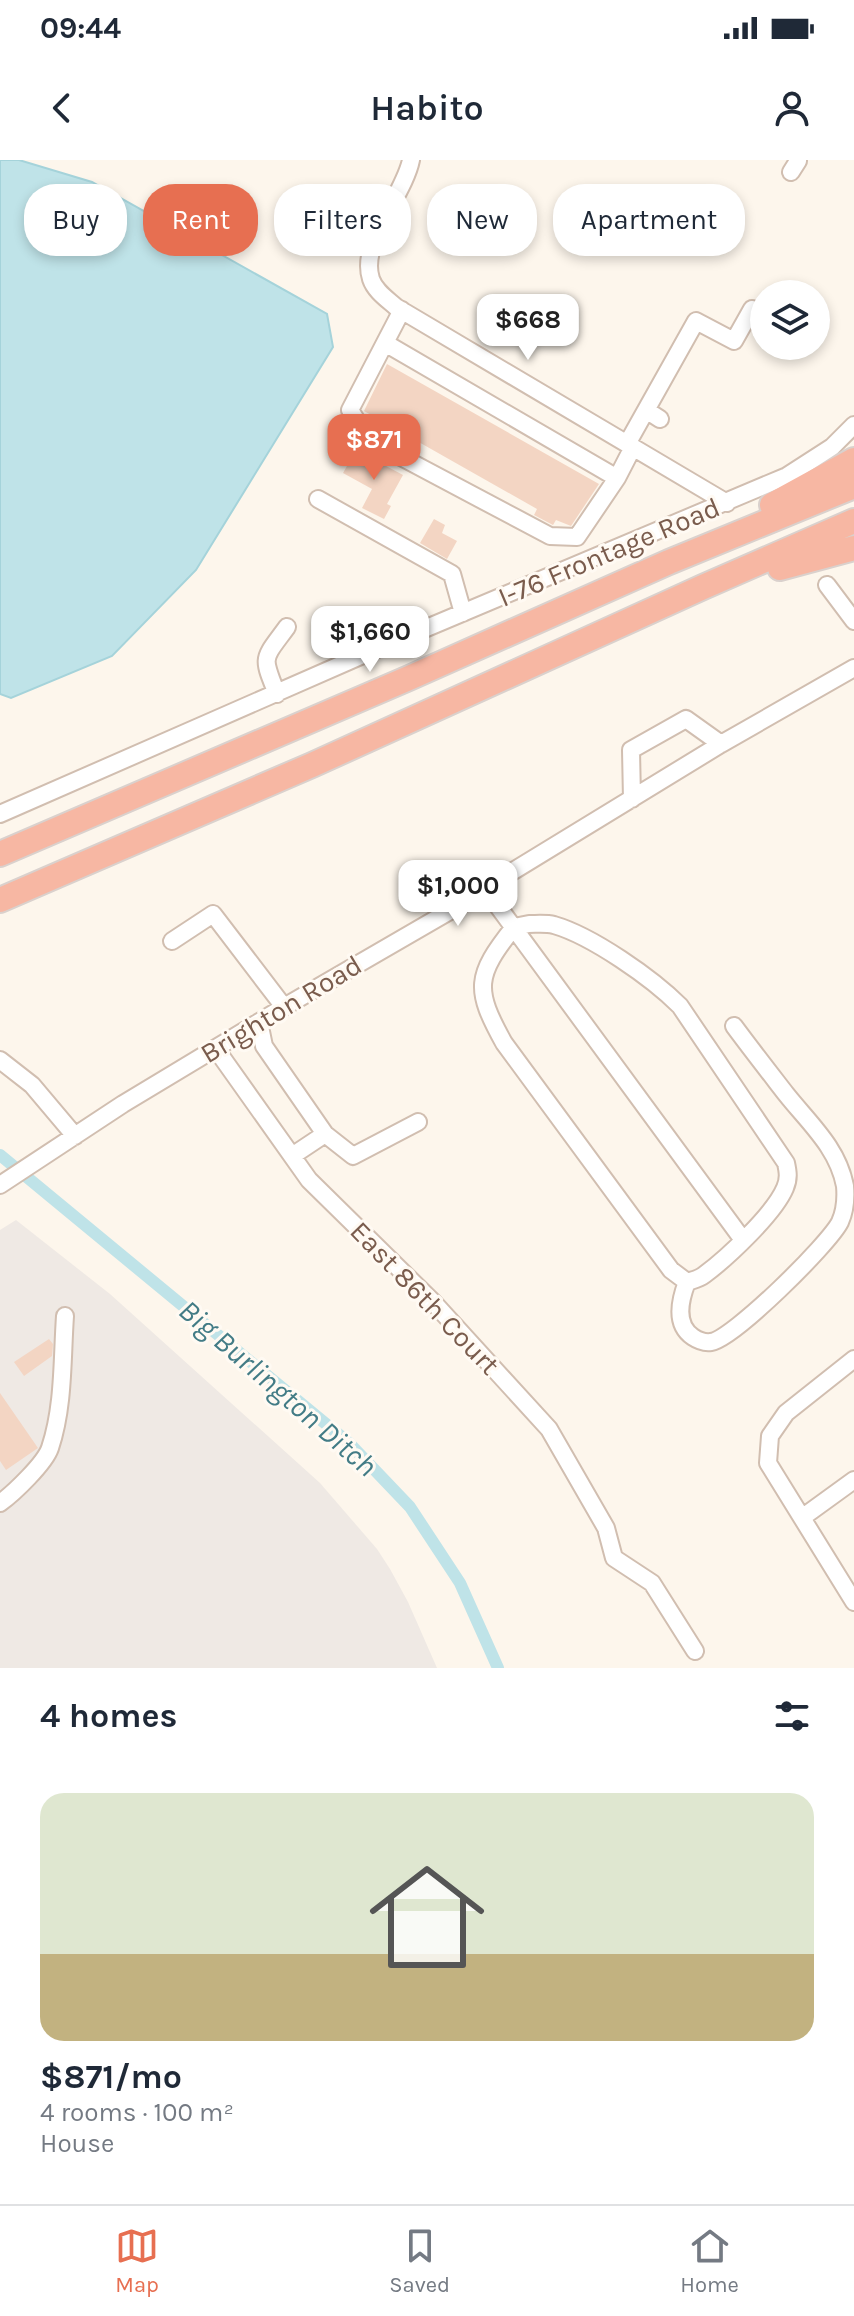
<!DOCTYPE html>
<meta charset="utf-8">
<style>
:root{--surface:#fff;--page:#f2f2f3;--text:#1f2937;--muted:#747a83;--line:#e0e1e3;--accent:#e76f51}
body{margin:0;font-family:Karla,sans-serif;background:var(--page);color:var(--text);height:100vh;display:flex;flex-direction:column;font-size:30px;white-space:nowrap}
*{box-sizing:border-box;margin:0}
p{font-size:26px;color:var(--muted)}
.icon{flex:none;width:44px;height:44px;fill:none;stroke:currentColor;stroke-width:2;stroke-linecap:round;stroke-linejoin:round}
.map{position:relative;height:1508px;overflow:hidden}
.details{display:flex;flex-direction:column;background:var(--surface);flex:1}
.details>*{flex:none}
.top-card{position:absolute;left:24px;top:24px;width:806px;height:72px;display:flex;gap:16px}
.fabs{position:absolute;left:750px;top:120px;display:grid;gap:16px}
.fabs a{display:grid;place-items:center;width:80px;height:80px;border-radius:50%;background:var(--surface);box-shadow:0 4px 12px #0003;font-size:40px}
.price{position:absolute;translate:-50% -68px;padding:0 18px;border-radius:16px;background:#fff;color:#222;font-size:26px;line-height:52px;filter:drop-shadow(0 2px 4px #0008)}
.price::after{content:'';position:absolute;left:50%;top:48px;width:24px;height:18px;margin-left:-12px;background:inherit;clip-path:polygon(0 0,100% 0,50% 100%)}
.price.current{background:var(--accent);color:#fff}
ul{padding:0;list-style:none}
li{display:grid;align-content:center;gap:16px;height:424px;padding:0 40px}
li span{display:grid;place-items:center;height:248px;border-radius:24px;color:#555}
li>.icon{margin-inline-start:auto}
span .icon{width:144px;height:144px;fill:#fffc;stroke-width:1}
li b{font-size:34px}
h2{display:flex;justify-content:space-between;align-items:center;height:96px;padding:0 40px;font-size:34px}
.tag{padding:0 28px;border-radius:32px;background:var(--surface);box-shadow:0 4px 12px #0003;font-size:28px;line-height:72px}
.tag.current{background:var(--accent);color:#fff}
.status{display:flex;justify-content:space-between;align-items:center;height:56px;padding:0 40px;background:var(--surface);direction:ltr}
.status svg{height:22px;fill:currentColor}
header{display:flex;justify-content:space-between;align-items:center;height:104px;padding:0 40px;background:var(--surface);font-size:36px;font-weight:600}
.dock{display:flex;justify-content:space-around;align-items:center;height:112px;border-top:2px solid var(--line);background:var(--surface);font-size:22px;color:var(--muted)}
.dock a{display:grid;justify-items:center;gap:4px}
.dock .current{color:var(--accent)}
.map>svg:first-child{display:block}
.industrial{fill:#efe9e4}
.water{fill:#bfe3e8;stroke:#a5d3da;stroke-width:2}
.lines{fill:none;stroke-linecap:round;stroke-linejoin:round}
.canal{stroke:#bfe3e8;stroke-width:12}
.building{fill:#f3d5c3}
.minor-casing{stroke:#d1beb0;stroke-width:20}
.highway-casing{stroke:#dad1cd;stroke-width:28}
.minor{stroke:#fff;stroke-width:16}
.highway{stroke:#f7b7a3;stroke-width:24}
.labels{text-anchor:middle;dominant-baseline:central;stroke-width:6;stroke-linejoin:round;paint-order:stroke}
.street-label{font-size:28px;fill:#7a5c4d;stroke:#fffaf3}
.water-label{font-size:30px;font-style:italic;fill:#437c86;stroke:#fffaf3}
</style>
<div class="status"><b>09:44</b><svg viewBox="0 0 49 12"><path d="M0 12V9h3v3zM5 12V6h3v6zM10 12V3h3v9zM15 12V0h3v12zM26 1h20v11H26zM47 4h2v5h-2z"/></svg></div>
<header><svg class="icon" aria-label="back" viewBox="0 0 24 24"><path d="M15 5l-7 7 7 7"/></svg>Habito<svg class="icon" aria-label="person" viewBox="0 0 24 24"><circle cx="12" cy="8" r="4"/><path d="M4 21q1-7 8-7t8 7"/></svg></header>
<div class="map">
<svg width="854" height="1508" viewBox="0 0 854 1508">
<rect width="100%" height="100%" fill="#fdf6ec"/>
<path class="industrial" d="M16 1060 110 1134 320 1323 377 1389 390 1409 408 1442 437 1508H0V1070Z"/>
<path class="water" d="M0 0H19L92 22 327 154 333 187 196 410 112 496 11 538 0 534Z"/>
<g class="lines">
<path class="canal" d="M0 995 349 1283 410 1347 460 1423 498 1508"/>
</g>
<path class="building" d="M387 204 599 324 571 366 556 360 553 365 534 355 537 349 364 251Z
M356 290 403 315 387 344 391 346 384 359 362 348 372 329 343 313Z
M434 359 445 365 442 373 457 381 447 399 420 383Z
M49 1179 53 1184 52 1196 24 1216 14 1202Z
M0 1233 38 1288 6 1310 0 1301Z"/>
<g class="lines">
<g class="minor-casing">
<path id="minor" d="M411 0C404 35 359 83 371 119 375 131 387 139 396 147L727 343
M791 12 798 1
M402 150 350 250 369 280 550 376 577 377 617 318
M385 183 617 318 633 287
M646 250 660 259
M627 284 696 161 734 181 752 149
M318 339 452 414 463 453
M827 425 854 461
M277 534C261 495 263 500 287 467
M632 639 631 590 686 559 721 584
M0 654 372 491 787 316 832 287 854 265
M486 730 743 1080
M529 764C537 764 546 763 554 765 592 776 652 818 680 846L786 1003C788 1012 789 1019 785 1028 774 1054 727 1098 704 1115 699 1119 693 1120 687 1122L671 1110 504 883C474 829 475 816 514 767Z
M172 781 213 754 284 847
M259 862 264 886 325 974 292 996
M216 889 309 1020 434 1143 549 1269 606 1368 614 1398 652 1423 695 1491
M0 900 32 925 75 976
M325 974 353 996 418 962
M0 1025 123 944 284 847 486 730 492 724 721 584 854 508
M687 1122C680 1140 674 1164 693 1177 699 1181 704 1183 711 1182 733 1179 829 1084 840 1062 845 1051 846 1038 845 1026 838 988 809 963 786 934 769 912 751 889 734 866
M854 1199 786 1253 770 1276 768 1303 854 1442
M0 1343C14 1333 45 1303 50 1288 64 1246 62 1199 65 1156
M803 1357 854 1320"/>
</g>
<g class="highway-casing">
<path id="highway" d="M772 345 854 300
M780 408 854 388
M0 694 409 518 669 402 854 326
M0 740 312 605 703 427 854 361"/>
</g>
<use href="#minor" class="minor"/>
<use href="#highway" class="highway"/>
</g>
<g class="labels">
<g class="street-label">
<text transform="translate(609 392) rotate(-23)">I-76 Frontage Road</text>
<text transform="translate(281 849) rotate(-31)">Brighton Road</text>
<text transform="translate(425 1138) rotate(46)">East 86th Court</text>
</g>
<g class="water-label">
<text transform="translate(278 1228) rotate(41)">Big Burlington Ditch</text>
</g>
</g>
</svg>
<div class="fabs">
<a><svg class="icon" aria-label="layers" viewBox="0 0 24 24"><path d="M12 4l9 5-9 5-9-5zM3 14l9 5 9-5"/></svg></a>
</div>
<b class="price" style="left:528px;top:202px">$668</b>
<b class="price current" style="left:374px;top:322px">$871</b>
<b class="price" style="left:370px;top:514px">$1,660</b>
<b class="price" style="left:458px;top:768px">$1,000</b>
<div class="top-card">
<a class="tag">Buy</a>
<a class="tag current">Rent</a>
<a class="tag">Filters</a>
<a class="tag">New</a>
<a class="tag">Apartment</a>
</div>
</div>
<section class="details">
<h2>4 homes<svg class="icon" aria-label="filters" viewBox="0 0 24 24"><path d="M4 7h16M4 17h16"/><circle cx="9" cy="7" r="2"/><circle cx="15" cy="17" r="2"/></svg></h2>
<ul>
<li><span style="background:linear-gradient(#dfe7d0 65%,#c2b280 0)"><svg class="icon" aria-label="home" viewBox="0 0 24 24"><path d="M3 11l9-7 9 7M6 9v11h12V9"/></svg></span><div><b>$871/mo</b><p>4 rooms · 100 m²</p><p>House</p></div></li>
</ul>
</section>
<nav class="dock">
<a class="current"><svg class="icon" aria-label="map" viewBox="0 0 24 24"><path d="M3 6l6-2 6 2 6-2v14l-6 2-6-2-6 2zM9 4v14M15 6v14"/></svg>Map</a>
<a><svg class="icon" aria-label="saved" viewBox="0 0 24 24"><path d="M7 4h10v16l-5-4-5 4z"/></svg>Saved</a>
<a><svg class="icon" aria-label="home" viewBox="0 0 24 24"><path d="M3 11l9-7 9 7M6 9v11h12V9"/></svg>Home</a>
</nav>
